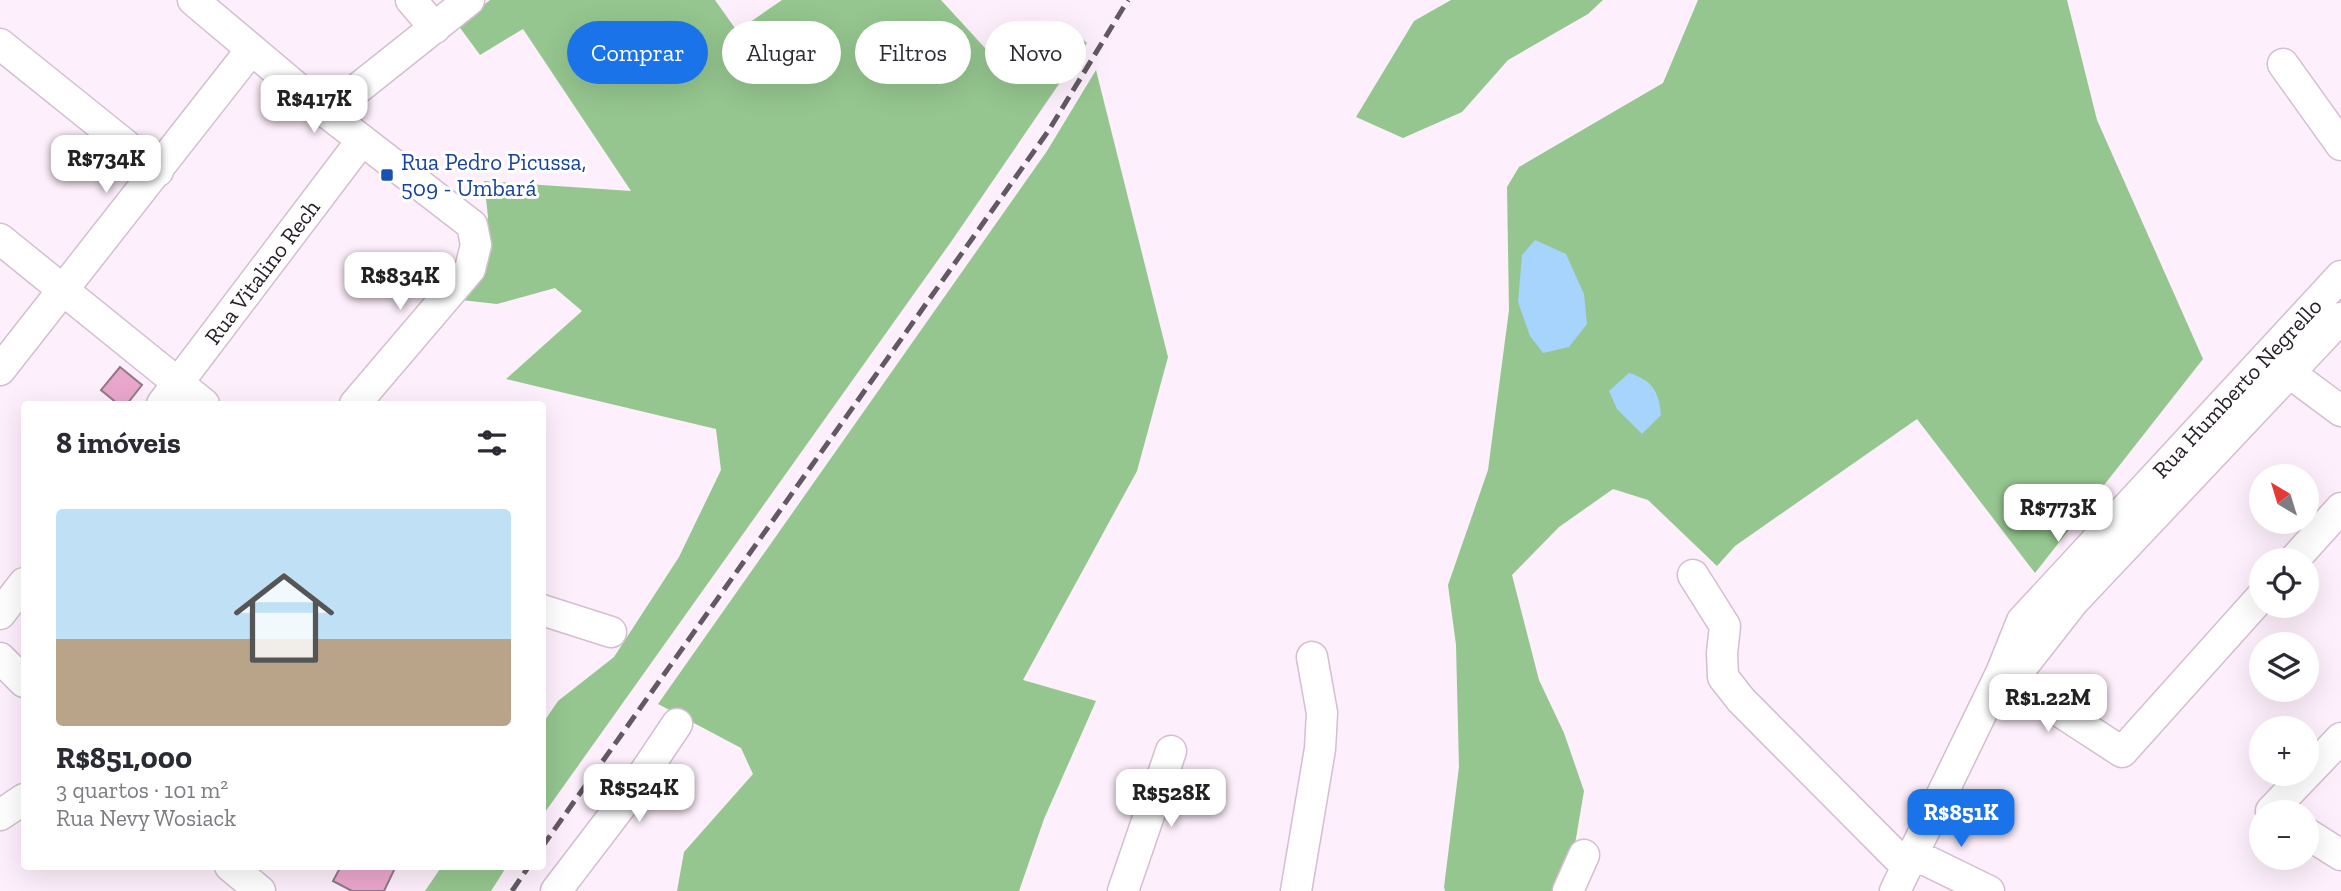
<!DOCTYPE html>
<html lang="pt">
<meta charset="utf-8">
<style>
:root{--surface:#fff;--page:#f7f7f7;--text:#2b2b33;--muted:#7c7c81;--accent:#1a73e8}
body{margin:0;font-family:"Zilla Slab",serif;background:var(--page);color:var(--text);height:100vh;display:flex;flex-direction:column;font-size:26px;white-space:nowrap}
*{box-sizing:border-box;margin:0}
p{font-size:23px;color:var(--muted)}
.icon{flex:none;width:38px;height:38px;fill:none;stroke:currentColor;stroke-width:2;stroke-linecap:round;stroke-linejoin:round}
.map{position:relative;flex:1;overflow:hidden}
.sheet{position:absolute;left:21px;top:401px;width:525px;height:469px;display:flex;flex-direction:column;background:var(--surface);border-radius:7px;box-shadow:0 7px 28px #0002}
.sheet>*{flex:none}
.banner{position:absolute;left:567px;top:21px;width:665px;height:63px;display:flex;gap:14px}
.needle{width:46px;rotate:322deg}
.controls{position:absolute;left:2249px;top:464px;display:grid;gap:14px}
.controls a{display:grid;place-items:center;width:70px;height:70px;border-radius:50%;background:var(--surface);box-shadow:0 7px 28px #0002;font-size:35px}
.price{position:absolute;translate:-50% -60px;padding:0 16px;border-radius:14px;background:#fff;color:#222;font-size:23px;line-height:46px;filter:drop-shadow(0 2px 4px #0008)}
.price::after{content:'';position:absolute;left:50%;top:42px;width:21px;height:16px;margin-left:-10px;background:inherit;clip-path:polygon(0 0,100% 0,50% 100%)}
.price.current{background:var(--accent);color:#fff}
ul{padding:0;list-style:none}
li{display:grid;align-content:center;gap:14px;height:371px;padding:0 35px}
li span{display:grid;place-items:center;height:217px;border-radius:7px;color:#555}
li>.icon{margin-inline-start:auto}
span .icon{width:126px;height:126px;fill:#fffc;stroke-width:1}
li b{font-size:30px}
h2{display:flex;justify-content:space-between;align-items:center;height:84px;padding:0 35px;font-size:30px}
.tag{padding:0 24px;border-radius:32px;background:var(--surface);box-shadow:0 7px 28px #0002;font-size:24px;line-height:63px}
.tag.current{background:var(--accent);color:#fff}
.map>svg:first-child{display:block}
.forest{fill:#95c68f}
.water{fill:#a6d4fc}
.building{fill:#eaa6cc;stroke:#917986;stroke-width:2}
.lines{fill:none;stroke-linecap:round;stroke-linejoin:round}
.minor-casing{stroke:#d4bed1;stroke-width:33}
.minor{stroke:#fff;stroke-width:30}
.rail{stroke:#635962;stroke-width:5;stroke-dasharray:14 7;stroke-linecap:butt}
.transit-dot{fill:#1a4fb4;stroke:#fff;stroke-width:2.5}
.labels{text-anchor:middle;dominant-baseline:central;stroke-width:6;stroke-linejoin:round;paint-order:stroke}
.transit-label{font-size:23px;fill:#164399;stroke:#fff;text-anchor:start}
.street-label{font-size:23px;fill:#282028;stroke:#fff}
</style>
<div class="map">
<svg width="2341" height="891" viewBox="0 0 2341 891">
<rect width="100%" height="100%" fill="#fdeffb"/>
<path class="forest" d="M490 0H715L737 31 782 0H941L1018 84 1069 27 1087 43 953 239 543 815V723L558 701 614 657 679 557 721 470 716 429 506 379 582 311 555 288 497 304 461 300 488 217 484 181 631 191 523 29 480 55 458 25Z
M1451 0H1603L1588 14 1508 60 1462 112 1403 138 1356 117 1414 21Z
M1698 0H2067L2097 120 2203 359 2035 573 1917 419 1735 546 1717 566 1648 500 1613 489 1559 527 1512 575 1539 680 1564 733 1584 791 1574 850 1561 891H1445L1444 887 1459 767 1456 645 1448 585 1488 470 1509 310 1507 187 1519 167 1663 83Z
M1096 70 1168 357 1137 471 1023 680 1096 701 1044 819 1019 891H677L684 852 753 774 741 748 658 704 1047 151Z
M442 866H507L491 891H425Z"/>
<path class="water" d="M1535 240 1566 254 1584 294 1587 324 1569 347 1543 353 1530 336 1518 302 1522 255Z
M1629 373C1652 380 1659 391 1661 415L1642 434 1617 409 1609 391Z"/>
<path class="building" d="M120 367 142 385 127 404H118L101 390Z
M341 866H396L384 891H352L333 881Z"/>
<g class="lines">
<g class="minor-casing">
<path id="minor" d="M193 0 327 113 472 225 476 245 470 269 355 404
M411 0 435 28
M0 44 158 171
M2283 64 2341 145
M327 113 469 0
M0 239 204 404
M2275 362 2341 411
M0 370 251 50
M162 404 362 140
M2294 560 2341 508
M1693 575 1725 626 1722 653 1723 677 1741 700 1906 866
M542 610 611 632
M0 614 24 583
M0 658 24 682
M2001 673 2122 752 2261 597
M2012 680 2073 602 2341 318
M2273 812 2271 811 2341 738
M0 815 24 799
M2306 833 2341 855
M1911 853 1989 891
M230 866 260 891
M556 891 630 794 677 724
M1123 891 1171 751
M1296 891 1320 749 1322 713 1312 657
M1568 891 1584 855
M1895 891 2001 673 2022 621 2341 276"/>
</g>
<use href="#minor" class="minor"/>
<path class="rail" d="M542 847 1049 130 1128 0
M512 891 529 866"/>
</g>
<rect class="transit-dot" x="380" y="168" width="14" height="14" rx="3.5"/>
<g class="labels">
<g class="transit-label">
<text x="401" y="162">Rua Pedro Picussa,<tspan x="401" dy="26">509 - Umbará</tspan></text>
</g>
<g class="street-label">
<text transform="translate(262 272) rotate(-53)">Rua Vitalino Rech</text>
<text transform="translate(2237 388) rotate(-47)">Rua Humberto Negrello</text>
</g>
</g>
</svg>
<div class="controls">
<a><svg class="needle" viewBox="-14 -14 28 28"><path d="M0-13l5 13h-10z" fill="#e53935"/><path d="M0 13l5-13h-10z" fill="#7c7c81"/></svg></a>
<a><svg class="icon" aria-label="locate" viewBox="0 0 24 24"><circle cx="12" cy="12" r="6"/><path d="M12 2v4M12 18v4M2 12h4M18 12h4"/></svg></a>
<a><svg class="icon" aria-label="layers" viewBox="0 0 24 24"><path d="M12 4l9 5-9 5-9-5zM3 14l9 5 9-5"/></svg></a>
<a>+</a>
<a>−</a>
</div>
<b class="price" style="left:314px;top:135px">R$417K</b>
<b class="price" style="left:106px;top:195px">R$734K</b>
<b class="price" style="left:400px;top:312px">R$834K</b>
<b class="price" style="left:2058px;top:544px">R$773K</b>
<b class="price" style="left:2048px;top:734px">R$1.22M</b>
<b class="price" style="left:639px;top:824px">R$524K</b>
<b class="price" style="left:1171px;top:829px">R$528K</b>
<b class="price current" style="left:1961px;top:849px">R$851K</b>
<div class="banner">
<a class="tag current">Comprar</a>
<a class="tag">Alugar</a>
<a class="tag">Filtros</a>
<a class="tag">Novo</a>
</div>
<section class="sheet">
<h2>8 imóveis<svg class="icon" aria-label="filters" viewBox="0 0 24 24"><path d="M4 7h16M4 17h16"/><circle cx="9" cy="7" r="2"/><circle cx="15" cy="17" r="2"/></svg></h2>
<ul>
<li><span style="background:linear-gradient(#bfe0f5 60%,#b9a48a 0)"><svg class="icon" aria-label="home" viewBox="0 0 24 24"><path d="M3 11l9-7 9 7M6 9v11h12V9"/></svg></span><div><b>R$851,000</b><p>3 quartos · 101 m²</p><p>Rua Nevy Wosiack</p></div></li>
</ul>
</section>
</div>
